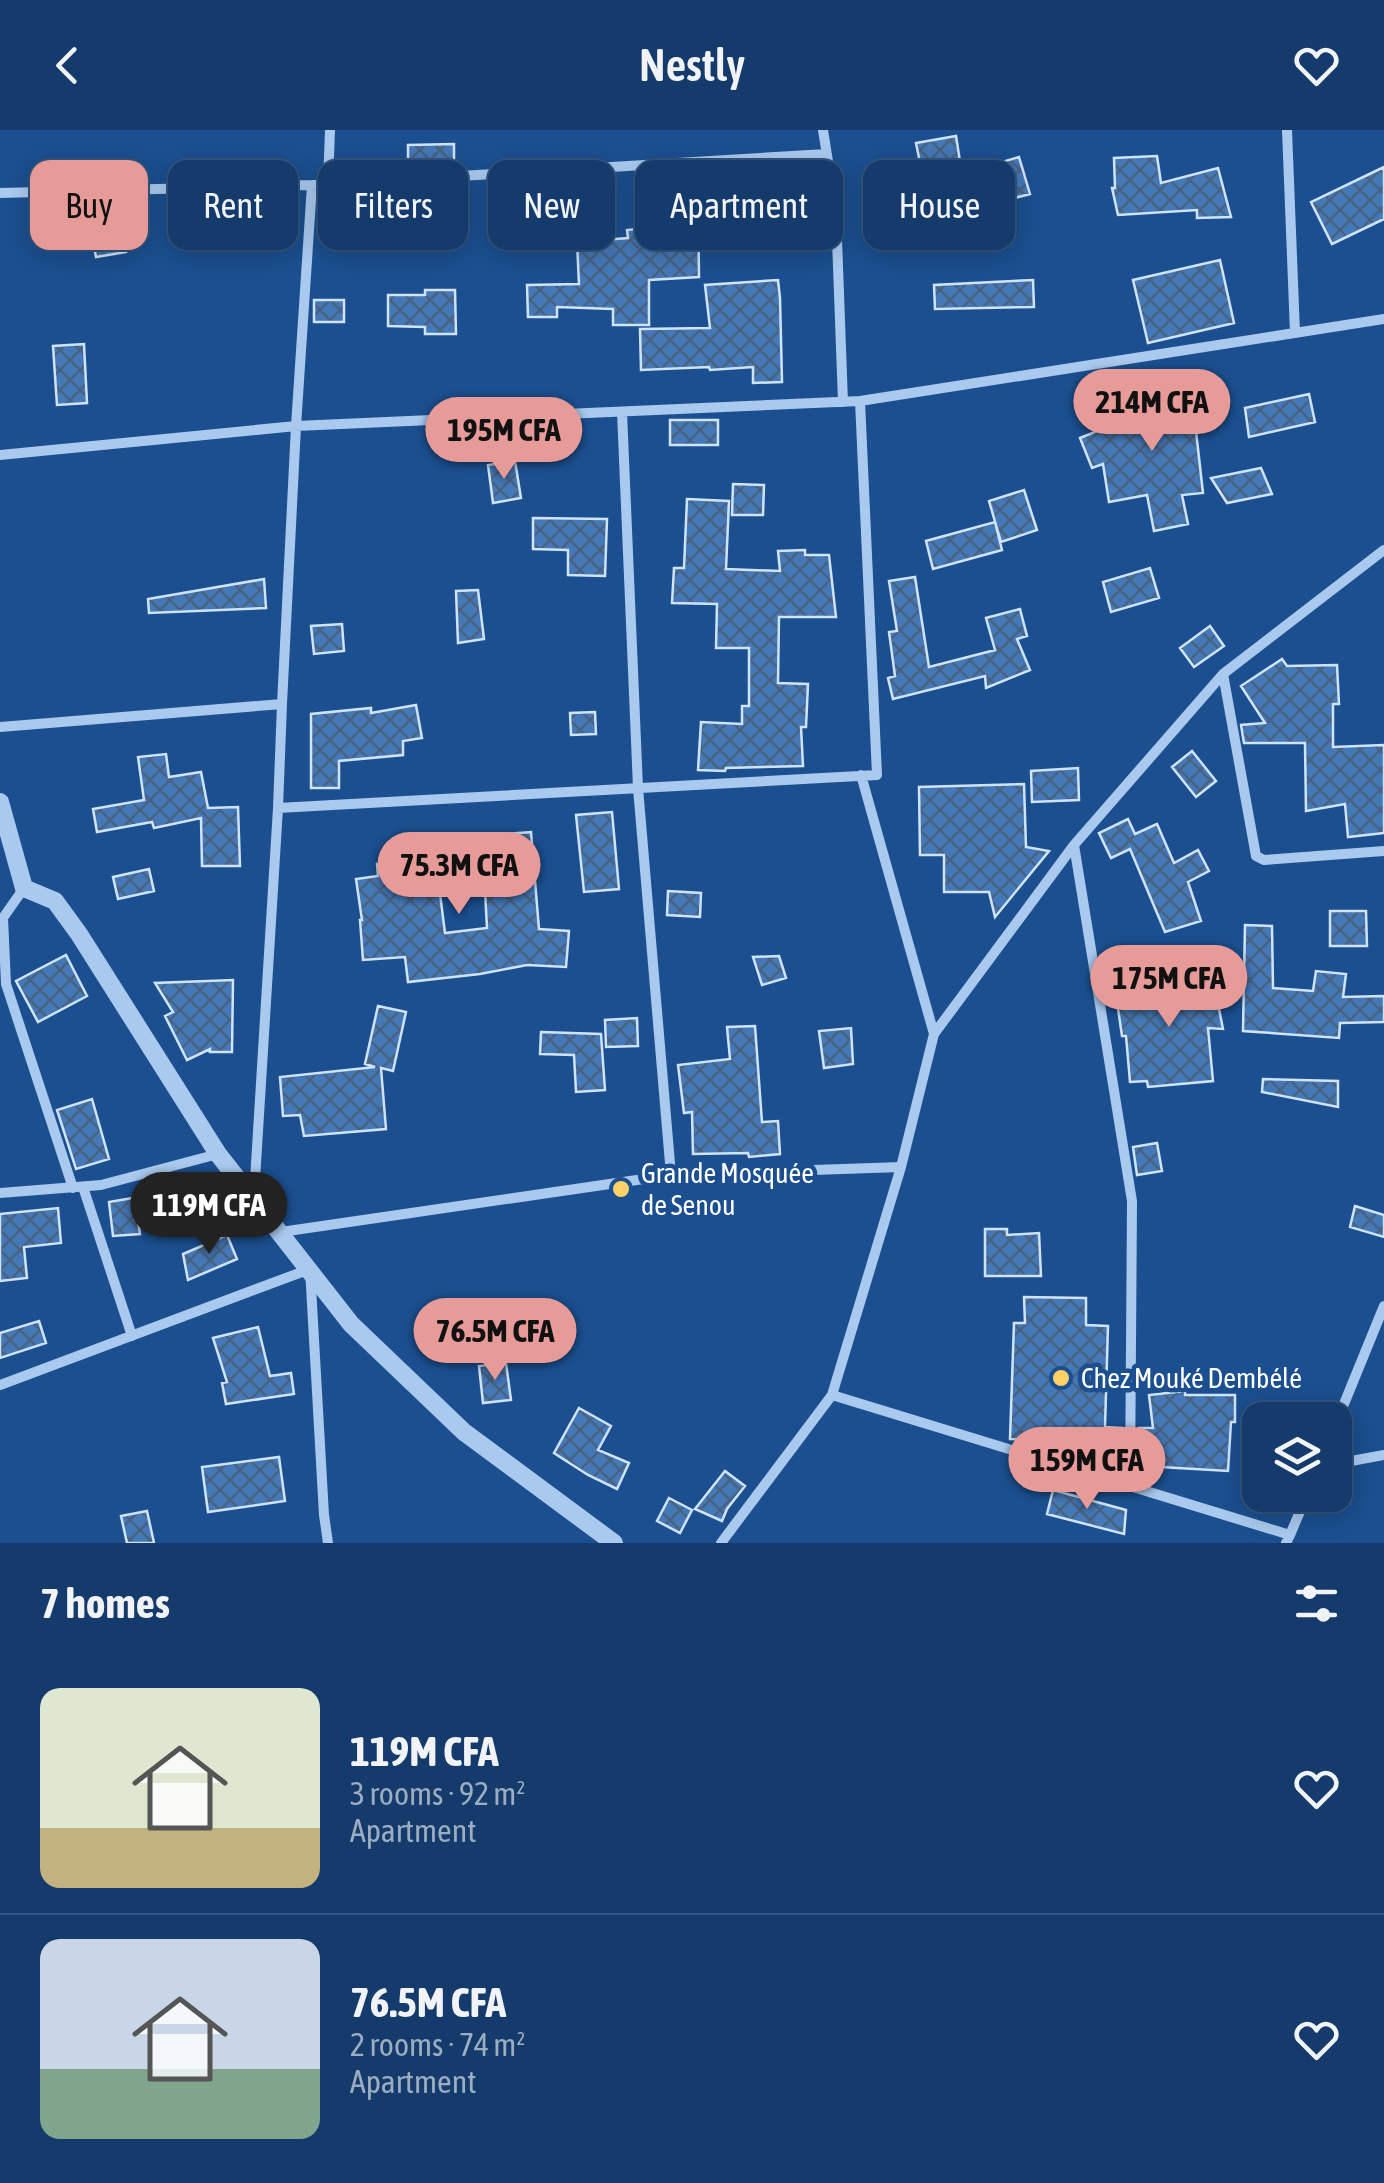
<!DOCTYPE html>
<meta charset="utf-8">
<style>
:root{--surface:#143b6b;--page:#214673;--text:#f1f3f6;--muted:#9dadc1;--line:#33557e;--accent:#e69b98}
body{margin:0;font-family:"Asap Condensed",sans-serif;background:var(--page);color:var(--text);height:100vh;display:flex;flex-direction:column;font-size:38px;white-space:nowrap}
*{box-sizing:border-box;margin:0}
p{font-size:32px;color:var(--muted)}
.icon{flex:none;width:55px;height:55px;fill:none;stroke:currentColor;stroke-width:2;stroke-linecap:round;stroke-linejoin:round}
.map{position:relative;height:1413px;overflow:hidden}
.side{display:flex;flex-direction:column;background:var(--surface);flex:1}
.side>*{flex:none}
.hud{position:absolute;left:30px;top:30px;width:1325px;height:90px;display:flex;gap:20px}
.controls{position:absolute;left:1242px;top:1272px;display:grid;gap:20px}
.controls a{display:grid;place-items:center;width:110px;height:110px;border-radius:20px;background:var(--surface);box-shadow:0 5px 25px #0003,0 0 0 2px var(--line);font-size:50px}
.price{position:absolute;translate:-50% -85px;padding:0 22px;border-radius:35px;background:var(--accent);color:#111;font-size:32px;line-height:65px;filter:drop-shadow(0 2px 5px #0008)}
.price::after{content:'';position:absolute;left:50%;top:60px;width:30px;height:22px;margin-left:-15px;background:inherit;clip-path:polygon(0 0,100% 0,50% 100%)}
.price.on{background:#222;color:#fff}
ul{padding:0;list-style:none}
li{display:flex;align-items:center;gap:30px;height:250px;padding:0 40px}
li+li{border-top:2px solid var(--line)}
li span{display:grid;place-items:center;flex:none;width:280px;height:200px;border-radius:20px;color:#555}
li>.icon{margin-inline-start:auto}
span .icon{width:120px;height:120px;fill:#fffc;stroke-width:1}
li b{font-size:42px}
h2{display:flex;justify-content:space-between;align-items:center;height:120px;padding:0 40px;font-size:42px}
.tag{padding:0 35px;border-radius:20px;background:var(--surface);box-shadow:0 5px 25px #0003,0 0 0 2px var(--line);font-size:35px;line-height:90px}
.tag.on{background:var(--accent);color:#111}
header{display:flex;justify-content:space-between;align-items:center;height:130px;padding:0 40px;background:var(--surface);font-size:45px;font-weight:600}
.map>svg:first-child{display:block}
.building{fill:url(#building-cross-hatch);stroke:#cfe3fa;stroke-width:2.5}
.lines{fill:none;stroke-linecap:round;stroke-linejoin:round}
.minor{stroke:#a9c9ee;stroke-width:10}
.tertiary{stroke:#a9c9ee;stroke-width:18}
.poi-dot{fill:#ffd166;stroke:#1b4f8f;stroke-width:4}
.labels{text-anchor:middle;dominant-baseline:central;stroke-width:9;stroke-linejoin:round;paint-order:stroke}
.poi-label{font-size:28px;fill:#fff;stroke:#1b4f8f;text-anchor:start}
</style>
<header><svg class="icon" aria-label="back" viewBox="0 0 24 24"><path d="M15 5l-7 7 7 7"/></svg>Nestly<svg class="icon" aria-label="heart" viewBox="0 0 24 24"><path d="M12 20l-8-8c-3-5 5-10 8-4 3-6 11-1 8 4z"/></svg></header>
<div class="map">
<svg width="1384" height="1413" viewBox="0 0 1384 1413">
<defs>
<pattern id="building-cross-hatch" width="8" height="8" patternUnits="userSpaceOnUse" patternTransform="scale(2.5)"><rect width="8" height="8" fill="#4478b7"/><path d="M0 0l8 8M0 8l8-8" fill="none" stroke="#486282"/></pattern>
</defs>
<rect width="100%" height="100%" fill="#1b4f8f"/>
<path class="building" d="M956 6 962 44 1019 27 1030 64 999 72V74L969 79 970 89 919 98 913 65 888 70 883 40 920 33 916 13Z
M454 14V38L408 40V15Z
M1157 26 1161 53 1218 38 1231 87 1197 88V80L1118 85 1112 58H1115L1114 28Z
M1384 37V89L1332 114 1311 72Z
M680 46 681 68H698L699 147 649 150V195H613V179L557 177V187H528L527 155 579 154 577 112 628 108 627 100 646 98 643 49Z
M454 55V82L409 80 408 58Z
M120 87 126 122 96 127 89 92Z
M1220 130 1234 193 1148 213 1133 150Z
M778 150 780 168 782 252 753 253V237L710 240 709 237 641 240 640 199 710 198 705 155Z
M1033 150 1034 177 935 179 934 155Z
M425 160H455L456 204H425V197L388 196V165H425Z
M314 170H344V192H314Z
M84 214 87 273 57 275 53 216Z
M1191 257 1203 363 1182 365 1188 394 1154 401 1147 365 1109 372 1103 334 1092 338 1080 308 1129 288 1127 265Z
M1309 264 1315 292 1249 307 1245 278Z
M670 290H718V315H670Z
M515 331 521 368 493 373 488 335Z
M1261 338 1272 364 1227 373 1211 348Z
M733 354 764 355 763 385H732Z
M1024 360 1037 400 1001 412 989 371Z
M687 369 729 371 726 439 780 441 778 421 805 420V425H829L836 487H779L778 553 808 554 806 597H801L803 636 726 638 725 641 698 640 701 592 742 594V576H749V518H716L717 474 672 473 674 438H684Z
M533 388 607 389 605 446 568 445V420L533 419Z
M995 392 1002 420 933 439 926 411Z
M1150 438 1159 468 1111 482 1103 452Z
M915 447 929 537 995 520 986 488 1020 479 1027 506 1017 509 1030 540 986 558 985 546 893 569 888 548 895 546 889 502 897 501 889 451Z
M264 449 266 478 149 483 148 469Z
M478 460 484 509 458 513 456 461Z
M342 494 344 521 314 524 311 496Z
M1210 496 1224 516 1194 537 1180 518Z
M1282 529 1287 536 1337 535 1339 574H1333V617L1384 615V703L1348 707 1345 674 1306 681 1305 613H1244L1241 595 1265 593 1241 556Z
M416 575 422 608 403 611V625L339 631V658H311V584L371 578V583Z
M595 582 596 604 571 605 570 583Z
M1192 621 1216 651 1196 667 1172 637Z
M166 624 169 647 201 642 208 678 238 677 240 736H202L201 688 154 698 152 692 97 702 93 679 144 670 138 627Z
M1078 638 1079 670 1032 672 1031 641Z
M1024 654 1026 717 1049 721 995 787 989 762H944V725H920L919 657Z
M612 682 619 759 584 762 576 685Z
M1128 689 1135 704 1157 694 1174 733 1198 720 1209 741 1188 752 1201 791 1165 802 1130 719 1111 728 1099 703Z
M531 702 539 799 569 801 566 837 527 835 480 844 408 852 405 827 363 830 360 790H362L356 749 378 746 377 734 436 732 445 803 487 798 482 706Z
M149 739 154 761 118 769 113 747Z
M668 761 701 763 700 787 667 785Z
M1330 781H1366L1367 816H1330Z
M1245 795 1272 796 1273 858 1313 861 1316 841 1346 844 1343 867 1384 866V892L1340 893 1339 908 1243 901Z
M66 825 87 866 38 892 16 851Z
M779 826 786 848 762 855 753 827Z
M1212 844 1223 899 1208 898 1213 951 1148 957 1147 951 1130 952 1126 906H1122L1115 858Z
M233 850 232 922H210V919L187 930 165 886 173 882 155 853Z
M378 876 406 882 393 941 381 938 386 999 304 1006 300 985 283 986 280 947 375 937 365 934Z
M637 888 638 916 606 917 605 890Z
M755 896 762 992 778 991 780 1024 749 1027 748 1023 693 1024 692 982 684 983 678 935 730 929 727 897Z
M851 898 853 934 824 938 819 901Z
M541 902 601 904 605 960 576 962 574 925 540 924Z
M1263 949 1338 951V977L1262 962Z
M92 969 109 1029 76 1039 57 980Z
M1157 1013 1162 1041 1137 1045 1133 1017Z
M196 1053 210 1078 138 1091 140 1104 113 1106 109 1072 185 1059Z
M1355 1076 1384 1085V1107L1350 1097Z
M58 1078 61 1113 24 1117 27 1148 0 1151V1084Z
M985 1099H1007V1105L1039 1103 1041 1146H985Z
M227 1105 237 1129 188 1150 183 1124Z
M1024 1167 1086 1168V1195L1108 1196 1105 1297 1122 1298V1322L1063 1320 1064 1310 1010 1309 1014 1193H1025Z
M39 1191 46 1213 0 1228V1203Z
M258 1197 270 1246 291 1243 294 1264 226 1274 222 1253 227 1252 213 1208Z
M506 1233 511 1270 483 1273 479 1236Z
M1185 1261V1265H1235V1292H1231L1228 1341 1144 1336 1145 1322H1139V1298H1153L1149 1265Z
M579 1278 611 1296 598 1320 629 1333 617 1359 588 1345 554 1323Z
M279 1327 285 1371 208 1382 202 1337Z
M725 1341 745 1356 727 1379 722 1391 695 1379Z
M1053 1360 1126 1380 1124 1404 1047 1384Z
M669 1368 692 1380 680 1403 657 1391Z
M147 1381 154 1413H127L121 1386Z"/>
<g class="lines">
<path class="minor" d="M823 0 836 82 843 272
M1287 0 1295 203
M328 54 330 0
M0 63 312 55 826 24
M860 271 1384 189
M622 282 638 658 671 1045
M0 325 296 296 860 271 877 645 278 678 282 574
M1223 544 1256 726 1264 730 1384 721
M0 597 282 574 296 296 312 55
M861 645 934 904
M1074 715 1132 1071 1130 1356
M24 758 3 788 6 854 73 1058
M83 1057 132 1206
M0 1063 101 1055 218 1024
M254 1066 278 678
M281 1102 671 1045 901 1037
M0 1255 310 1139 324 1385 328 1413
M832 1265 1290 1405 1286 1413
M1335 1296 1384 1176
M1335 1334 1384 1325
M1290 1405 1307 1365
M721 1413 832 1265 901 1037 934 904 1074 715 1223 544 1384 420"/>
<path class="tertiary" d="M0 672 24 758 55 771 79 804 218 1024 351 1194 464 1302 614 1413"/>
</g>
<g class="poi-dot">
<circle cx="621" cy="1059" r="10"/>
<circle cx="1061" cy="1248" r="10"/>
</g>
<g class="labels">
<g class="poi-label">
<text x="641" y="1043">Grande Mosquée<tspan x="641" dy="32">de Senou</tspan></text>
<text x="1081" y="1248">Chez Mouké Dembélé</text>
</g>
</g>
</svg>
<div class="controls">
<a><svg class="icon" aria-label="layers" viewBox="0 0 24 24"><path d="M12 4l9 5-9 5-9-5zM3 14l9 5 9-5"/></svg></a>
</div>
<b class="price" style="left:1152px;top:324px">214M CFA</b>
<b class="price" style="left:504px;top:352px">195M CFA</b>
<b class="price" style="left:459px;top:787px">75.3M CFA</b>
<b class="price" style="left:1169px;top:900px">175M CFA</b>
<b class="price on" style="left:209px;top:1127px">119M CFA</b>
<b class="price" style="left:495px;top:1253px">76.5M CFA</b>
<b class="price" style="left:1087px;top:1382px">159M CFA</b>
<div class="hud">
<a class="tag on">Buy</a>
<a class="tag">Rent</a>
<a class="tag">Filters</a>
<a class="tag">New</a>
<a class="tag">Apartment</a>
<a class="tag">House</a>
</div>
</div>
<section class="side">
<h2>7 homes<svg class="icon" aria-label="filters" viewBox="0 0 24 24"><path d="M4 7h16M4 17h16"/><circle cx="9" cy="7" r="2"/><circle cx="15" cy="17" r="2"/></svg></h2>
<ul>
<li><span style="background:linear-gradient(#dfe7d0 70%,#c2b280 0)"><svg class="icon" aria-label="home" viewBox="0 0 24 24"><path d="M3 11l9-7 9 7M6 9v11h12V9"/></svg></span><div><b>119M CFA</b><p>3 rooms · 92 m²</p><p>Apartment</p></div><svg class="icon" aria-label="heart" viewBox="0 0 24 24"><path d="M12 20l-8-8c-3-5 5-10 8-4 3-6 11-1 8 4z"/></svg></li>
<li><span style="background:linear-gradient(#c9d6e8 65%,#7fa58c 0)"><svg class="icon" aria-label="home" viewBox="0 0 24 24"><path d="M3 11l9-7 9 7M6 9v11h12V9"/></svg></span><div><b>76.5M CFA</b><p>2 rooms · 74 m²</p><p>Apartment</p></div><svg class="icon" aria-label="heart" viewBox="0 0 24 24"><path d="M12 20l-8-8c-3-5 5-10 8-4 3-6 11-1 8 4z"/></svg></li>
</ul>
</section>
